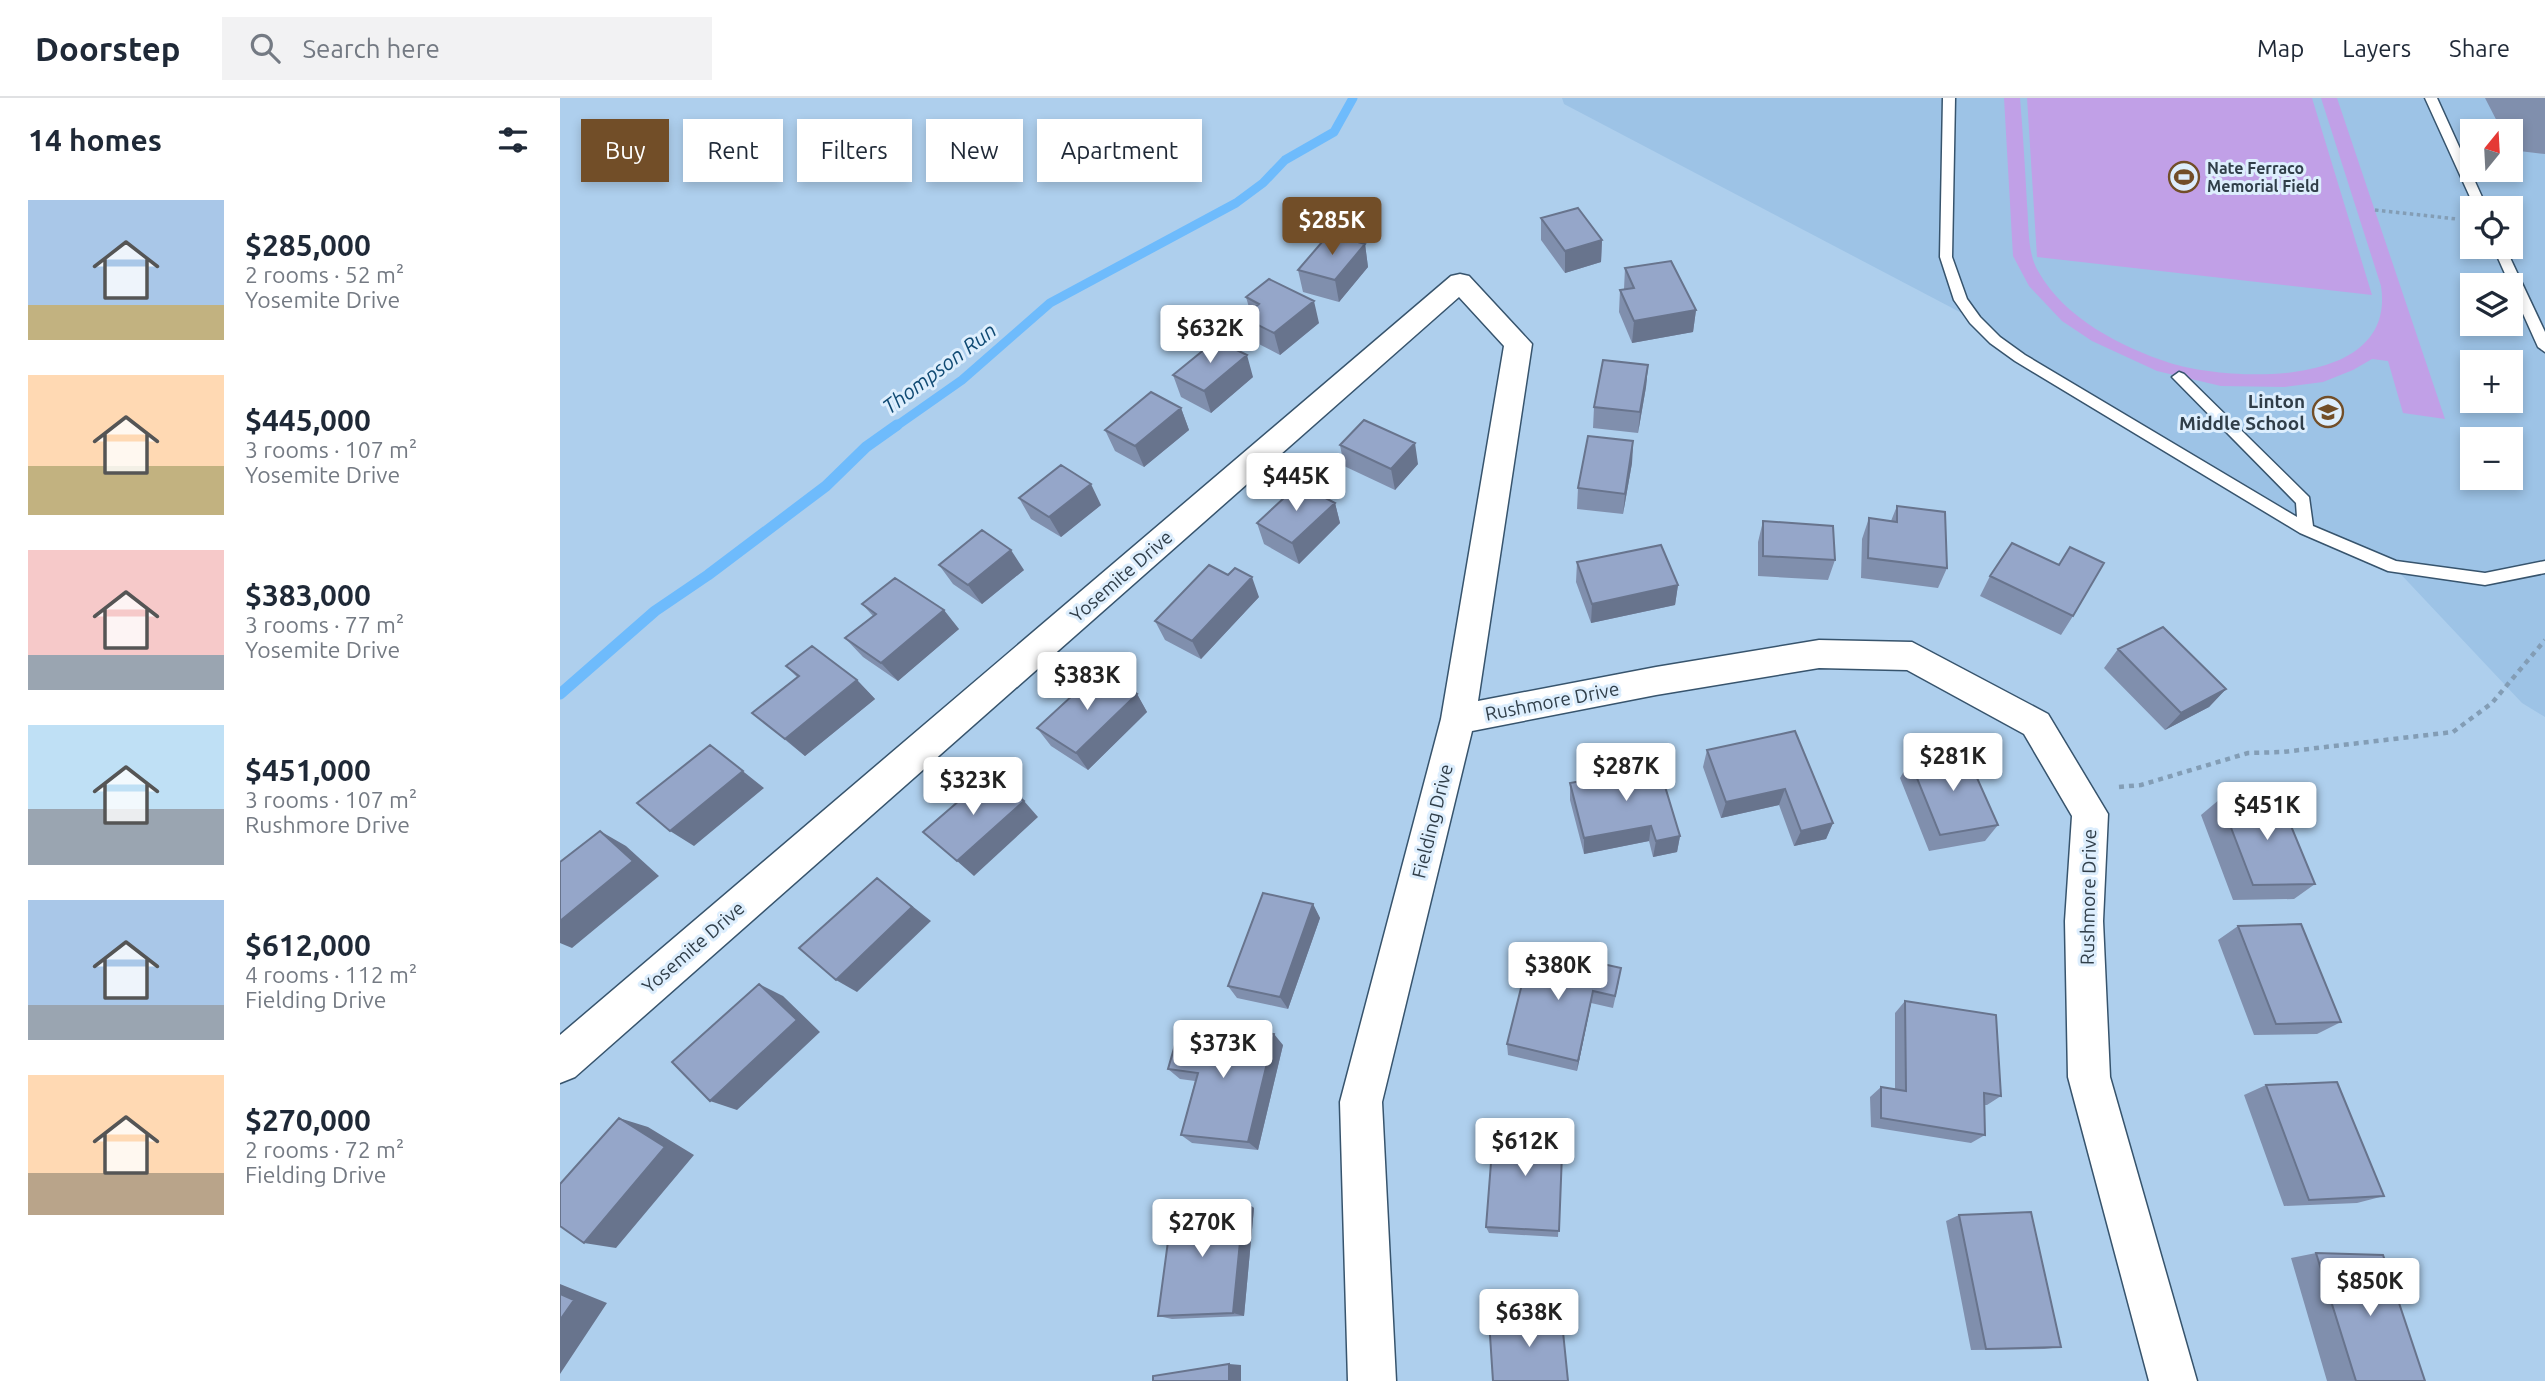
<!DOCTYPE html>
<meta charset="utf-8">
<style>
:root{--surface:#fff;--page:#f2f2f3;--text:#1f2937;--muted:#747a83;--line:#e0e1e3;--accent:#724e28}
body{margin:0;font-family:Ubuntu,sans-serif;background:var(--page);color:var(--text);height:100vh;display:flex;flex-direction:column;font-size:26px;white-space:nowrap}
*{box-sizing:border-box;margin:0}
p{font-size:23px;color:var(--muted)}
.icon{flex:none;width:38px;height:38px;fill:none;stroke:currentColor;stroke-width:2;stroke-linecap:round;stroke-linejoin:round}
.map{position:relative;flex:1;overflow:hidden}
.details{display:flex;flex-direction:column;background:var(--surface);width:560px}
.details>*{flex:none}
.banner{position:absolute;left:21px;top:21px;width:665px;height:63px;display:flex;gap:14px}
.needle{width:46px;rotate:18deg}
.controls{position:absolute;left:1900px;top:21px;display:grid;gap:14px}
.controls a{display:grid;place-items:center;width:63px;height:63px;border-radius:0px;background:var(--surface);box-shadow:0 4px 10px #0003;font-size:35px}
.price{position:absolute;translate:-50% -60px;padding:0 16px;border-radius:7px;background:#fff;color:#222;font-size:23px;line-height:46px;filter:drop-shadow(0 2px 4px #0008)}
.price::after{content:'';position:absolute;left:50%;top:42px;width:21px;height:16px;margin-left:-10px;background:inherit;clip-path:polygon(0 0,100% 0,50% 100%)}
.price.on{background:var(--accent);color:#fff}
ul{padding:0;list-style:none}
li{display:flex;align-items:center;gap:21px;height:175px;padding:0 28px}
li span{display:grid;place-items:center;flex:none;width:196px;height:140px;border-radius:0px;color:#555}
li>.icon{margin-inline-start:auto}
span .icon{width:84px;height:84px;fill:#fffc;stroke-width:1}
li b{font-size:30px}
h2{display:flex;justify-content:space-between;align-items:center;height:84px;padding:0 28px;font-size:30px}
.chip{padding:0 24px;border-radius:0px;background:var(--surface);box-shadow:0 4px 10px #0003;font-size:24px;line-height:63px}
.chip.on{background:var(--accent);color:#fff}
header{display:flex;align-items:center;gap:42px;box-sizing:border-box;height:98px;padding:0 35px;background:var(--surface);border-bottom:2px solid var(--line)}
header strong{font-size:33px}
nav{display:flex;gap:38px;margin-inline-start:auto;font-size:24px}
.search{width:490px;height:63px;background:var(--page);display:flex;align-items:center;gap:18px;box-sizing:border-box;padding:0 24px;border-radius:0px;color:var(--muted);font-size:26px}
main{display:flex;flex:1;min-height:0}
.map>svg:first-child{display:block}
.built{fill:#9dc3e6;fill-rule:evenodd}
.green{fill:#c1a0e7}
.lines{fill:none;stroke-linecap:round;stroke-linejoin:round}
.stream-far1{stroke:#6ebbfc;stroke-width:9}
.stream{stroke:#6ebbfc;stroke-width:11}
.service-casing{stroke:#37546d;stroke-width:3}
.minor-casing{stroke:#37546d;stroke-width:3}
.path-far1{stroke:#839db5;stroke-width:3.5;stroke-dasharray:3.5 3.5;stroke-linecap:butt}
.path{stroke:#839db5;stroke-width:4.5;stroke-dasharray:5 5;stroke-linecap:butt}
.service{fill:#fff;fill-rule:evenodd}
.minor{fill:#fff;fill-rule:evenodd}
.wall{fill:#808fad}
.shaded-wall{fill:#68748d}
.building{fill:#95a6c9;stroke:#68748d;stroke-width:2}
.labels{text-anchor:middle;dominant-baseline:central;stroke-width:6;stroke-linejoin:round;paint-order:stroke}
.far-poi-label{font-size:16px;font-weight:bold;fill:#303e49;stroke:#ddeefd;text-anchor:start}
.poi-label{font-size:19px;font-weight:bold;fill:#303e49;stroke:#ddeefd;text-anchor:end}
.street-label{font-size:19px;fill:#303e49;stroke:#ddeefd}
.water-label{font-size:21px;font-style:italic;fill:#104a73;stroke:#ddeefd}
</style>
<header>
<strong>Doorstep</strong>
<div class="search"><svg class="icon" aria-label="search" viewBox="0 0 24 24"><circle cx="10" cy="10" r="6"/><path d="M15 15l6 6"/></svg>Search here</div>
<nav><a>Map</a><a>Layers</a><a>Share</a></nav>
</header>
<main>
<section class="details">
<h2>14 homes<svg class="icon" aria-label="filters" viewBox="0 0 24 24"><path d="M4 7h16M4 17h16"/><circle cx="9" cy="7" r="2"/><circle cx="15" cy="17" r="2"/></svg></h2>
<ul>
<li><span style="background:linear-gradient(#a9c7e8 75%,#c2b280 0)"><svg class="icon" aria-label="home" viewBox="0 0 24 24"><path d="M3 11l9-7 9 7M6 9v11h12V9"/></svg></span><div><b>$285,000</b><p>2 rooms · 52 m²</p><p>Yosemite Drive</p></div></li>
<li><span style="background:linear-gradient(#ffd9b3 65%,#c2b280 0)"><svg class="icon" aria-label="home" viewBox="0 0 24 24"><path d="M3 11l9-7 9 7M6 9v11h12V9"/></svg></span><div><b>$445,000</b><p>3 rooms · 107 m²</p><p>Yosemite Drive</p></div></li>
<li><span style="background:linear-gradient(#f6c9c9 75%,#9aa5b1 0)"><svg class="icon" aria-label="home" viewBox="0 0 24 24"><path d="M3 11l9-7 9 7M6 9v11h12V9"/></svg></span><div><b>$383,000</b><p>3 rooms · 77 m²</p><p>Yosemite Drive</p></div></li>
<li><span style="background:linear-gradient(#bfe0f5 60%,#9aa5b1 0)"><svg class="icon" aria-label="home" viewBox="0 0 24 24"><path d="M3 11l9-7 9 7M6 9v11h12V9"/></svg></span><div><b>$451,000</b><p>3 rooms · 107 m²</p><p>Rushmore Drive</p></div></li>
<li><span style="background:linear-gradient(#a9c7e8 75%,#9aa5b1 0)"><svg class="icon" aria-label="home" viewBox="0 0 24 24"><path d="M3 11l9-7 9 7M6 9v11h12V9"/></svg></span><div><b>$612,000</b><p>4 rooms · 112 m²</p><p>Fielding Drive</p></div></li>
<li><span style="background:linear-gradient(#ffd9b3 70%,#b9a48a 0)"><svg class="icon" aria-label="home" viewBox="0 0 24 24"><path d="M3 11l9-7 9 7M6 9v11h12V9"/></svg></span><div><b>$270,000</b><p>2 rooms · 72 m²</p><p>Fielding Drive</p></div></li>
</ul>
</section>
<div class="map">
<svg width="1985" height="1283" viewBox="0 0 1985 1283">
<rect width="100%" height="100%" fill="#aecfed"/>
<path class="built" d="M1002 0H1985V619L1962 605 1834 469 1721 412 1568 324 1415 222 1004 6ZM1913 33H1951V72H1913ZM1913 110H1951V149H1913ZM1913 187H1951V226H1913ZM1913 264H1951V303H1913ZM1913 341H1951V380H1913Z"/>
<path class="green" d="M1444 0H1460C1463 35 1465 71 1467 106 1469 128 1467 154 1478 173 1504 220 1561 249 1610 265 1672 284 1837 291 1821 188L1761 0H1777L1885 321 1843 315 1828 263 1812 261 1793 272 1763 284 1725 289 1661 288 1597 273 1532 243 1502 223 1469 188 1453 158Z
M1467 0H1752L1812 197 1477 159Z"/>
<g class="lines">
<path class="stream-far1" d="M335 329 402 282 490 205 676 105 703 85 725 62 774 34 793 0"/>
<path class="stream" d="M0 596 95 513 148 477 266 388 306 349 337 327"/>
<g class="service-casing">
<path id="service" d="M1383 0H1395L1392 159 1407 201 1420 219 1440 239 1465 257 1737 419 1736 405 1612 279 1619 274 1624 276 1749 399 1753 428 1836 463 1925 475 1985 463V475L1925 487 1828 473 1740 435 1455 263 1430 245 1410 225 1394 202 1380 159Z
M1865 0H1877L1927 110H1915Z
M1933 149H1945L1985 234V254L1978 249Z"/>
</g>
<g class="minor-casing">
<path id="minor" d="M900 176 909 178 972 246 918 603 1096 569 1259 542 1352 544 1488 616 1548 716 1543 823 1550 979 1637 1283H1589L1508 979 1505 823 1512 718 1464 636 1347 572 1259 570 1096 597 912 633 822 1004 836 1283H788L780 1004 881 621 944 248 899 199 15 979 0 985V937L891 178Z"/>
</g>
<path class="path-far1" d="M1815 112 1897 121"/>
<path class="path" d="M1559 689 1581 687 1688 655 1723 654 1893 634 1932 605 1985 542"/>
<use href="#service" class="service"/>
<use href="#minor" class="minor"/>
</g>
<path class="wall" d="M1925 0H1985V56L1951 52V33H1942Z
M981 120 1042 142 1041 164 1005 175 981 142Z
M805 146 808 169 779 204 743 194 738 172Z
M1065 170 1136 212 1133 234 1072 245 1059 214 1060 192 1064 191Z
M686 199 759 225 720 257 689 241 682 219 690 213Z
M1088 267 1086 289 1078 335 1033 330 1034 309Z
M613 277 693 279 651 315 621 299Z
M621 310 629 332 584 369 555 353 545 332Z
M1073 343 1072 365 1063 416 1017 411 1018 390Z
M780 347 858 366 835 392 784 368Z
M459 400 541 407 501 439 471 421Z
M775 405 780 425 739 466 704 446 697 425Z
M1337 408 1387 470 1378 490 1301 480 1302 441 1309 420 1331 423Z
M1203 423 1275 462 1268 482 1198 478V444Z
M1017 464 1118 487 1115 507 1031 525 1016 484Z
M379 467 464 472 422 506 393 486Z
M1499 467 1513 518 1501 537 1420 498 1430 478Z
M699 499 641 561 605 542 595 523Z
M302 506 399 531 338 583 303 559 285 540 313 518Z
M1558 551 1666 591 1649 609 1605 632 1544 570Z
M226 568 297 582 315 601 245 658 192 615 237 579Z
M577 596 587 614 528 672 491 648 477 630Z
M1235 633 1273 725 1266 741 1234 748 1219 707 1161 720 1143 669 1147 652Z
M1350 663 1438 727 1425 743 1369 753 1340 680Z
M1074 666 1120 738 1117 754 1093 759 1089 743 1024 756 1010 702V685L1073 674Z
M1660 701 1755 786 1734 801 1673 802 1641 717Z
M753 806 760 820 728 911 677 900 668 888Z
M1678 828 1781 924 1757 936 1694 937 1658 842Z
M971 850 1059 883 1053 910 1031 905 1017 973 948 957 947 946Z
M1345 903 1441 998 1427 1007H1424L1425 1037 1411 1045 1311 1029 1310 999 1321 989 1335 991V915Z
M641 935 723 947 698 1052 632 1045 621 1037 635 983 620 981 608 971Z
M1706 987 1824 1098 1797 1105 1724 1108 1684 997Z
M1003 1030 998 1139 929 1135 926 1129Z
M684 1103 694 1110 684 1218 612 1221 598 1218Z
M1399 1117 1501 1249 1484 1251 1411 1252 1386 1123Z
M1756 1155 1865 1283H1767L1731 1160Z"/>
<path class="shaded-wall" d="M1042 142 1041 164 1005 175V153Z
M805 146 808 169 779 204 775 182Z
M754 203 759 225 720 257 714 235Z
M1136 212 1133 234 1072 245 1074 223Z
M687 257 693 279 651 315 644 293Z
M1088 267 1086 289 1078 335 1080 314Z
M621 310 629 332 584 369 575 348Z
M1073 343 1072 365 1063 416 1065 396Z
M855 345 858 366 835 392 831 371Z
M531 386 541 407 501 439 489 419Z
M775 405 780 425 739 466 732 445Z
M451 452 464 472 422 506 408 487Z
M692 479 699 499 641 561 632 543Z
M1118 487 1115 507 1031 525 1032 506Z
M384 512 399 531 338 583 321 565Z
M297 582 315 601 245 658 225 641Z
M1666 591 1649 609 1605 632 1621 615Z
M577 596 587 614 528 672 516 655Z
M150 647 204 690 134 748 110 733Z
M1225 691 1219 707 1161 720 1166 704Z
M464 703 478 719 414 778 397 763Z
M1273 725 1266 741 1234 748 1241 733Z
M1091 728 1089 743 1024 756V740Z
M40 733 66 748 99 778 12 850 0 845V823Z
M1120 738 1117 754 1093 759 1096 743Z
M317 780 371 823 297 894 276 882Z
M753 806 760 820 728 911 720 899Z
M199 886 223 898 260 934 177 1012 150 1003Z
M1033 893 1031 905 1017 973 1018 963Z
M714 936 723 947 698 1052 688 1044Z
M59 1020 88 1029 134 1057 56 1150 24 1145Z
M684 1103 694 1110 684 1218 673 1215Z
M0 1186 47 1205 0 1276Z
M669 1266 681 1267V1283H669Z"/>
<path class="building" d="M1018 110 1042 142 1005 153 981 120Z
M769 136 805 146 775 182 738 172Z
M1111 163 1136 212 1074 223 1060 192 1074 190 1065 170Z
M709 181 754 203 714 235 682 219 699 206 686 199Z
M656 242 687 257 644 293 613 277Z
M1043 262 1088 267 1080 314 1034 309Z
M591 294 621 310 575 348 545 332Z
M804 322 855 345 831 371 780 347Z
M1028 338 1073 343 1065 396 1018 390Z
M501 367 531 386 489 419 459 400Z
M739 386 775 405 732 445 697 425Z
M1337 408 1385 414 1387 470 1308 460 1309 420 1337 424Z
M1203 423 1273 428 1275 462 1203 458Z
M422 432 451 452 408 487 379 467Z
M1452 445 1499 467 1510 449 1544 465 1513 518 1430 478Z
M1101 447 1118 487 1032 506 1017 464Z
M649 467 668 477 675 470 692 479 632 543 595 523Z
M335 480 384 512 321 565 285 540 316 516 302 506Z
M1603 529 1666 591 1621 615 1558 551Z
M252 548 297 582 225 641 192 615 239 578 226 568Z
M539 573 577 596 516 655 477 630Z
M1235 633 1273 725 1241 733 1225 691 1166 704 1147 652Z
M150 647 183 673 110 733 77 705Z
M1405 653 1438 727 1380 737 1350 663Z
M1097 662 1120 738 1096 743 1091 728 1024 740 1010 685 1076 673 1074 666Z
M430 676 464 703 397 763 363 734Z
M1719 699 1755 786 1693 787 1660 701Z
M40 733 73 763 0 823V764Z
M317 780 352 809 276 882 239 850Z
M703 795 753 806 720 899 668 888Z
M1741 826 1781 924 1716 926 1678 828Z
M971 850 1061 870 1055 898 1033 893 1018 963 947 946Z
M199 886 237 922 150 1003 112 964Z
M1345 903 1436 917 1441 998 1424 995 1425 1037 1321 1020V989L1346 993Z
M643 928 714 936 688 1044 621 1037 638 975 608 971 619 933 641 935Z
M1777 984 1824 1098 1749 1102 1706 987Z
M59 1020 105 1049 24 1145 0 1128V1086Z
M934 1026 1003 1030 999 1133 926 1129Z
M684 1103 673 1215 598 1218 613 1106Z
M1471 1114 1501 1249 1426 1251 1399 1117Z
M1756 1155 1823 1157 1865 1283H1796Z
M0 1196 14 1202 0 1222Z
M1001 1214 1008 1283H933L929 1222Z
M669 1266V1283H593V1278Z"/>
<defs>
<g id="stadium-ring" transform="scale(1.575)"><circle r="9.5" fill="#ddeefd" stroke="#724e28" stroke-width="1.5"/><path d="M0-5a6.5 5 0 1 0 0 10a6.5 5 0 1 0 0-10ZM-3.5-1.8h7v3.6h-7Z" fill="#724e28"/></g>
<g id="school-ring" transform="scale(1.575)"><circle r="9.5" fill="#ddeefd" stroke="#724e28" stroke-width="1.5"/><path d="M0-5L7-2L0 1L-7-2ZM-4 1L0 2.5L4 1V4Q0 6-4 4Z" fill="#724e28"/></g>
</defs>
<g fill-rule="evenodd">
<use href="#stadium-ring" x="1624" y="79"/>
<use href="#school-ring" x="1768" y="314"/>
</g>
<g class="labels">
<g class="far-poi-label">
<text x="1647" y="70">Nate Ferraco<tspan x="1647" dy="18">Memorial Field</tspan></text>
</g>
<g class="poi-label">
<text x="1745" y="303">Linton<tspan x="1745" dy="22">Middle School</tspan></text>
</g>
<g class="street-label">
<text transform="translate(561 478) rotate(-41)">Yosemite Drive</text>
<text transform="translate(992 603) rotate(-11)">Rushmore Drive</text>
<text transform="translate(872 723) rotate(-76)">Fielding Drive</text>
<text transform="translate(1528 799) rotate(-89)">Rushmore Drive</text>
<text transform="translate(133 849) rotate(-41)">Yosemite Drive</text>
</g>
<g class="water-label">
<text transform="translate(379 270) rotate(-37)">Thompson Run</text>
</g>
</g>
</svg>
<div class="controls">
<a><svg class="needle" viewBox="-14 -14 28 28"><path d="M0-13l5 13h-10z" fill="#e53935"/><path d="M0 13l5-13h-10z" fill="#747a83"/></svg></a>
<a><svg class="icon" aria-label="locate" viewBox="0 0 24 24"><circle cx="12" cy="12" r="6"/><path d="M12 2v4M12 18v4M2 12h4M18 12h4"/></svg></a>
<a><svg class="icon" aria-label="layers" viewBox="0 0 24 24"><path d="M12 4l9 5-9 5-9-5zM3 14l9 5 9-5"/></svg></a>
<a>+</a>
<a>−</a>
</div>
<b class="price on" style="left:772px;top:159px">$285K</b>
<b class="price" style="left:650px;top:267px">$632K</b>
<b class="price" style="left:736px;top:415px">$445K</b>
<b class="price" style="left:527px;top:614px">$383K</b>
<b class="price" style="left:1393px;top:695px">$281K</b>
<b class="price" style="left:1066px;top:705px">$287K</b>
<b class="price" style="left:413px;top:719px">$323K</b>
<b class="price" style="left:1707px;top:744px">$451K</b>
<b class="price" style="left:998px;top:904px">$380K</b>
<b class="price" style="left:663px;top:982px">$373K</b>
<b class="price" style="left:965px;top:1080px">$612K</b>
<b class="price" style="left:642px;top:1161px">$270K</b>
<b class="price" style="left:1810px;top:1220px">$850K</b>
<b class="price" style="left:969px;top:1251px">$638K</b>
<div class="banner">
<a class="chip on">Buy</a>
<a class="chip">Rent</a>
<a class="chip">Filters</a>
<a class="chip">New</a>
<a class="chip">Apartment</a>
</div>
</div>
</main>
